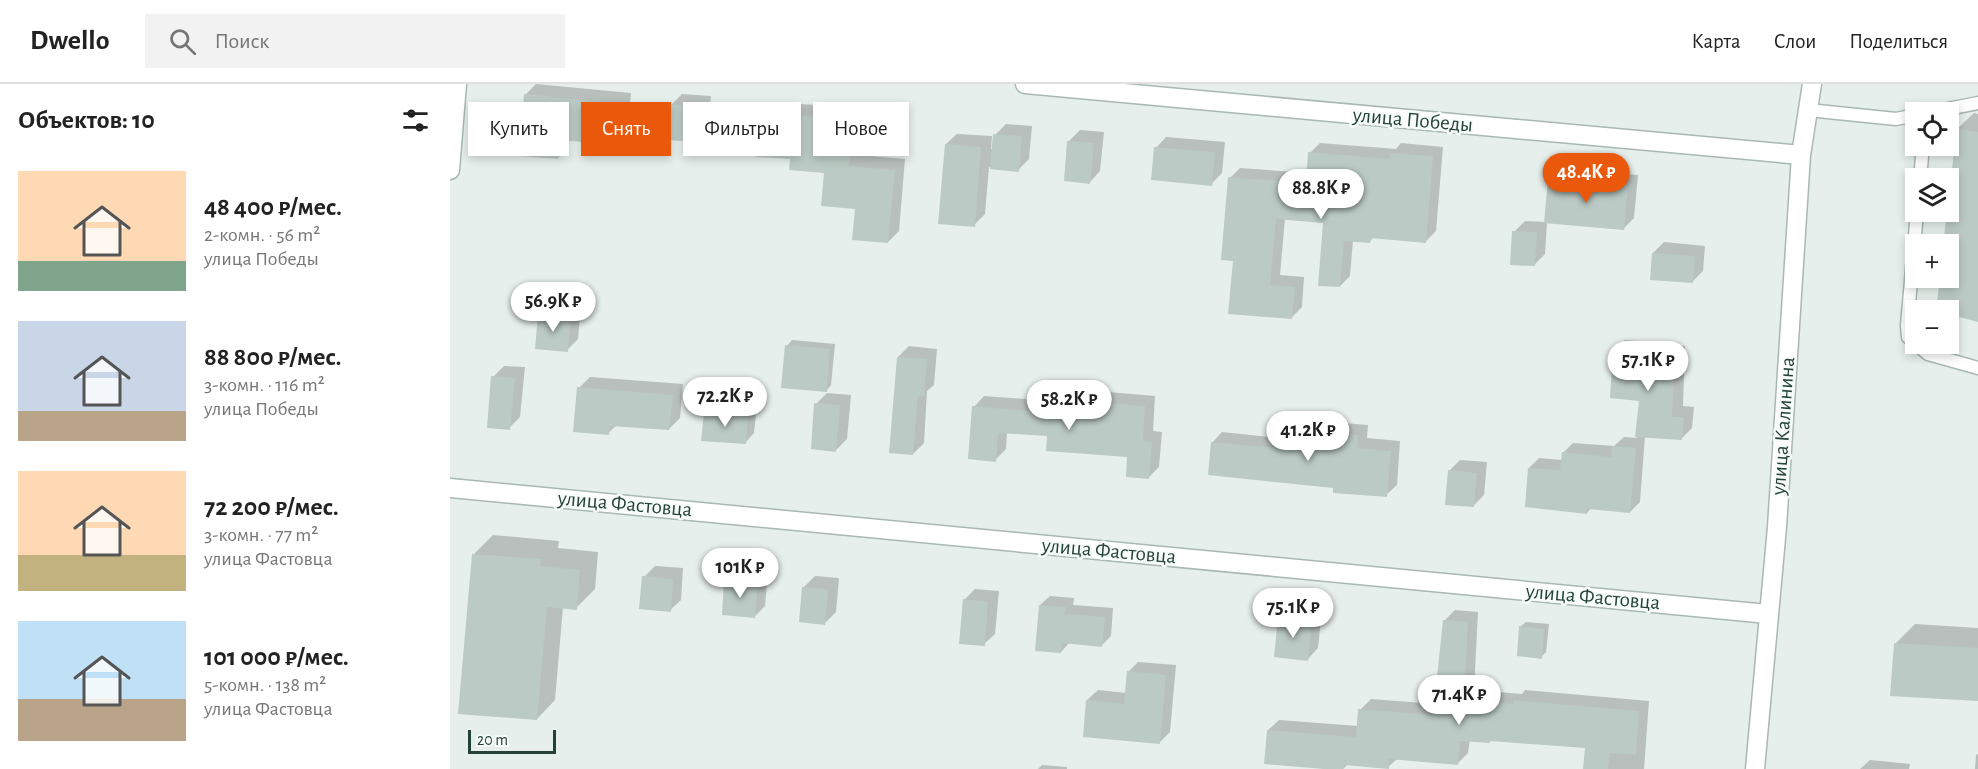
<!DOCTYPE html>
<html lang="ru">
<meta charset="utf-8">
<style>
:root{--surface:#fff;--page:#f2f2f2;--text:#222;--muted:#767676;--line:#e0e0e0;--accent:#ea580c}
body{margin:0;font-family:"Alegreya Sans",sans-serif;background:var(--page);color:var(--text);height:100vh;display:flex;flex-direction:column;font-size:22px;white-space:nowrap}
*{box-sizing:border-box;margin:0}
p{font-size:20px;color:var(--muted)}
.icon{flex:none;width:33px;height:33px;fill:none;stroke:currentColor;stroke-width:2;stroke-linecap:round;stroke-linejoin:round}
.map{position:relative;flex:1;overflow:hidden}
.side{display:flex;flex-direction:column;background:var(--surface);width:450px}
.side>*{flex:none}
.guide{position:absolute;left:18px;top:18px;width:570px;height:54px;display:flex;gap:12px}
.tools{position:absolute;left:1455px;top:18px;display:grid;gap:12px}
.tools a{display:grid;place-items:center;width:54px;height:54px;border-radius:0px;background:var(--surface);box-shadow:0 3px 9px #0003;font-size:30px}
.scale{position:absolute;left:18px;bottom:15px;width:88px;box-sizing:border-box;padding-left:6px;border:3px solid #24423a;border-top:0;font-size:16px;line-height:21px;white-space:nowrap;color:#24423a;-webkit-text-stroke:4px #f7fbf9;paint-order:stroke}
.price{position:absolute;translate:-50% -51px;padding:0 14px;border-radius:21px;background:#fff;color:#222;font-size:20px;line-height:39px;filter:drop-shadow(0 2px 3px #0008)}
.price::after{content:'';position:absolute;left:50%;top:36px;width:18px;height:14px;margin-left:-9px;background:inherit;clip-path:polygon(0 0,100% 0,50% 100%)}
.price.selected{background:var(--accent);color:#fff}
ul{padding:0;list-style:none}
li{display:flex;align-items:center;gap:18px;height:150px;padding:0 18px}
li span{display:grid;place-items:center;flex:none;width:168px;height:120px;border-radius:0px;color:#555}
li>.icon{margin-inline-start:auto}
span .icon{width:72px;height:72px;fill:#fffc;stroke-width:1}
li b{font-size:26px}
h2{display:flex;justify-content:space-between;align-items:center;height:72px;padding:0 18px;font-size:26px}
.pill{padding:0 21px;border-radius:0px;background:var(--surface);box-shadow:0 3px 9px #0003;font-size:21px;line-height:54px}
.pill.selected{background:var(--accent);color:#fff}
header{display:flex;align-items:center;gap:36px;box-sizing:border-box;height:84px;padding:0 30px;background:var(--surface);border-bottom:2px solid var(--line)}
header strong{font-size:28px}
nav{display:flex;gap:33px;margin-inline-start:auto;font-size:21px}
.search{width:420px;height:54px;background:var(--page);display:flex;align-items:center;gap:15px;box-sizing:border-box;padding:0 21px;border-radius:0px;color:var(--muted);font-size:22px}
main{display:flex;flex:1;min-height:0}
.map>svg:first-child{display:block}
.shadow{fill:#0003}
.building{fill:#bbcac4}
.lines{fill:none;stroke-linecap:round;stroke-linejoin:round}
.lane-casing{stroke:#a8b8b2;stroke-width:15}
.street-casing{stroke:#a8b8b2;stroke-width:21}
.secondary-casing{stroke:#a4bbb3;stroke-width:21}
.lane{stroke:#fff;stroke-width:12}
.street{stroke:#fff;stroke-width:18}
.secondary{stroke:#fff;stroke-width:18}
.labels{text-anchor:middle;dominant-baseline:central;stroke-width:5;stroke-linejoin:round;paint-order:stroke}
.street-label{font-size:21px;fill:#24423a;stroke:#f7fbf9}
</style>
<header>
<strong>Dwello</strong>
<div class="search"><svg class="icon" aria-label="search" viewBox="0 0 24 24"><circle cx="10" cy="10" r="6"/><path d="M15 15l6 6"/></svg>Поиск</div>
<nav><a>Карта</a><a>Слои</a><a>Поделиться</a></nav>
</header>
<main>
<section class="side">
<h2>Объектов: 10<svg class="icon" aria-label="filters" viewBox="0 0 24 24"><path d="M4 7h16M4 17h16"/><circle cx="9" cy="7" r="2"/><circle cx="15" cy="17" r="2"/></svg></h2>
<ul>
<li><span style="background:linear-gradient(#ffd9b3 75%,#7fa58c 0)"><svg class="icon" aria-label="home" viewBox="0 0 24 24"><path d="M3 11l9-7 9 7M6 9v11h12V9"/></svg></span><div><b>48 400 ₽/мес.</b><p>2-комн. · 56 m²</p><p>улица Победы</p></div></li>
<li><span style="background:linear-gradient(#c9d6e8 75%,#b9a48a 0)"><svg class="icon" aria-label="home" viewBox="0 0 24 24"><path d="M3 11l9-7 9 7M6 9v11h12V9"/></svg></span><div><b>88 800 ₽/мес.</b><p>3-комн. · 116 m²</p><p>улица Победы</p></div></li>
<li><span style="background:linear-gradient(#ffd9b3 70%,#c2b280 0)"><svg class="icon" aria-label="home" viewBox="0 0 24 24"><path d="M3 11l9-7 9 7M6 9v11h12V9"/></svg></span><div><b>72 200 ₽/мес.</b><p>3-комн. · 77 m²</p><p>улица Фастовца</p></div></li>
<li><span style="background:linear-gradient(#bfe0f5 65%,#b9a48a 0)"><svg class="icon" aria-label="home" viewBox="0 0 24 24"><path d="M3 11l9-7 9 7M6 9v11h12V9"/></svg></span><div><b>101 000 ₽/мес.</b><p>5-комн. · 138 m²</p><p>улица Фастовца</p></div></li>
</ul>
</section>
<div class="map">
<svg width="1528" height="685" viewBox="0 0 1528 685">
<rect width="100%" height="100%" fill="#e6efeb"/>
<path class="shadow" d="M86 0 181 9 177 48 166 59 119 55 118 63 108 74 76 10Z
M232 10 261 12 258 46 247 57 221 21Z
M322 18 379 22 378 26 413 29 409 71 455 75 449 147 438 158 376 87 342 74 312 29Z
M1524 29 1528 30V237L1498 228V226L1488 225 1491 194H1498V160H1495L1507 45Z
M556 40 582 42 579 75 568 86 539 83 535 130 524 141 496 60 507 50 542 52 541 65H543L545 51Z
M630 46 654 48 650 87 640 98 619 57Z
M716 53 775 58 772 89 761 100 706 64Z
M870 59 946 65 951 59 993 63 986 147 976 157 924 153 920 157 903 156 900 192 890 202 875 138 835 134 830 191 854 193 852 223 842 233 784 176 780 94 790 84 858 89 860 69Z
M1110 85 1188 91 1184 134 1173 145 1097 138 1095 170 1084 181 1064 148 1075 137 1096 138 1099 96Z
M1214 158 1255 162 1253 187 1242 198 1203 169Z
M101 220 131 223 128 255 117 266 90 231Z
M342 256 385 260 381 301 376 307 337 262Z
M1175 256 1235 262 1233 322 1244 323 1242 344 1231 355 1195 352 1190 418 1180 428 1141 424 1137 429 1079 384 1089 374 1112 376 1113 369 1123 359 1164 362 1174 353 1187 354 1190 316 1165 267Z
M459 262 487 265 484 301 477 307 474 359 463 370 448 273Z
M54 282 75 283 70 333 59 344 43 293Z
M140 293 233 300 230 334 219 345 167 341 158 349 129 304Z
M613 304 705 312 703 347 712 348 709 383 698 394 679 372 599 351 557 348 556 365 545 376 524 323 534 312 602 317Z
M377 309 401 311 397 355 386 366 366 320Z
M265 319 307 321 304 349 295 359 255 328Z
M851 328 881 331V338L918 341 917 354 950 357 947 401 936 411 885 403 762 359 772 348 840 355 841 339Z
M1010 376 1037 378 1034 411 1023 422 999 387Z
M43 451 109 457 108 464 148 468 145 505 126 524 113 523 105 616 87 635 24 470Z
M205 482 233 484 231 516 220 526 194 493Z
M287 485 318 488 315 522 304 533 276 496Z
M365 492 389 494 386 528 375 539 354 503Z
M525 505 549 507 545 550 534 560 514 516Z
M600 512 624 514 623 521 663 524 661 552 652 561 620 558 611 568 590 521Z
M840 523 872 525 868 564 858 575 829 534Z
M1005 526 1028 528 1024 606 1072 610 1075 606 1199 617 1194 685H1134L1136 663 1042 656 1040 658 1020 656 1018 669 1008 679 947 675 938 683 898 680 893 685 818 646 829 636 908 642 910 626 921 615 986 620 994 537Z
M1076 538 1099 540 1096 568 1091 573 1070 543Z
M1465 540 1528 544V616L1442 611 1445 560Z
M688 578 726 581 720 648 710 658 637 616 648 606 676 609 678 588Z
M1528 670V685H1525L1526 671Z
M1420 676 1460 680 1459 685H1410Z
M592 681 617 683V685H588Z"/>
<path class="building" d="M74 10 170 20 167 61 110 56 108 75 69 72Z
M220 20 251 23 247 58 217 56Z
M310 28 369 33 368 37 403 39 399 82 445 86 438 159 402 156 405 125 371 122 374 89 339 86 340 75 306 73Z
M1506 45 1528 48V238L1498 230V226H1486L1490 194H1498V160H1493L1497 128H1498Z
M543 50 572 52 569 88 540 85Z
M617 57 644 59 640 100 614 97Z
M495 60 531 63 525 143 488 140Z
M704 63 765 68 762 102 701 96Z
M858 68 939 75 940 69 983 72 976 159 921 154 920 159 894 157 890 203 868 202 873 139 826 135 820 201 845 203 842 235 778 230 783 177 771 176 778 93 856 99Z
M1098 95 1178 101 1174 146 1094 139Z
M1062 147 1087 148 1085 182 1060 181Z
M1202 169 1245 172 1243 199 1200 196Z
M88 230 121 233 118 268 85 265Z
M335 261 380 265 377 308 331 304Z
M1163 266 1225 272 1222 333H1234L1232 356 1185 353 1189 317 1160 314Z
M447 273 477 275 474 313 468 312 463 371 439 369Z
M41 292 65 294 60 346 37 344Z
M127 303 223 311 219 346 160 342 159 351 123 348Z
M600 314 695 322 693 357 702 358 699 395 676 393 677 373 596 367 597 352 548 349 546 378 518 375 522 322 599 329Z
M364 319 390 321 386 368 361 365Z
M254 328 298 330 296 360 251 357Z
M840 338 872 340 871 348 908 351 907 364 941 367 937 413 883 409V404L758 391 761 358 837 365Z
M1162 362 1186 364 1180 429 1138 425 1137 430 1075 423 1078 384 1110 386 1112 368 1161 373Z
M998 386 1027 389 1024 423 995 421Z
M22 470 91 475 90 482 130 486 127 526 97 523 87 636 8 630Z
M192 492 223 495 221 528 189 525Z
M274 496 308 498 305 534 272 531Z
M352 503 378 505 375 541 349 538Z
M513 515 538 518 535 562 509 560Z
M589 521 616 523 615 530 655 533 652 563 612 559 611 569 585 567Z
M828 533 862 536 858 577 824 573Z
M993 536 1018 538 1014 616 1063 620V616L1189 627 1186 671 1160 669 1158 685H1133L1135 664 1040 657V659L1010 657 1008 681 939 675V685L894 681 893 685H874L814 680 817 646 906 653 908 625 983 631Z
M1069 542 1094 545 1092 575 1067 572Z
M1444 559 1528 564V617L1440 612Z
M677 587 716 591 710 660 633 653 636 616 674 620Z"/>
<g class="lines">
<g class="lane-casing">
<path id="lane" d="M1358 26 1446 35 1466 31
M1482 28 1528 19
M1470 94 1473 62
M1467 128 1457 242 1458 253 1478 270 1528 284"/>
</g>
<g class="street-casing">
<path id="street" d="M575 0 1351 71
M0 404 1318 530
M1305 685 1327 443 1351 71 1362 0"/>
</g>
<g class="secondary-casing">
<path id="secondary" d="M0 86 7 0"/>
</g>
<use href="#lane" class="lane"/>
<use href="#street" class="street"/>
<use href="#secondary" class="secondary"/>
</g>
<g class="labels">
<g class="street-label">
<text transform="translate(963 36) rotate(5)">улица Победы</text>
<text transform="translate(1333 342) rotate(-86)">улица Калинина</text>
<text transform="translate(175 420) rotate(5)">улица Фастовца</text>
<text transform="translate(659 467) rotate(5)">улица Фастовца</text>
<text transform="translate(1143 513) rotate(5)">улица Фастовца</text>
</g>
</g>
</svg>
<div class="tools">
<a><svg class="icon" aria-label="locate" viewBox="0 0 24 24"><circle cx="12" cy="12" r="6"/><path d="M12 2v4M12 18v4M2 12h4M18 12h4"/></svg></a>
<a><svg class="icon" aria-label="layers" viewBox="0 0 24 24"><path d="M12 4l9 5-9 5-9-5zM3 14l9 5 9-5"/></svg></a>
<a>+</a>
<a>−</a>
</div>
<div class="scale">20 m</div>
<b class="price selected" style="left:1136px;top:120px">48.4K ₽</b>
<b class="price" style="left:871px;top:136px">88.8K ₽</b>
<b class="price" style="left:103px;top:249px">56.9K ₽</b>
<b class="price" style="left:1198px;top:308px">57.1K ₽</b>
<b class="price" style="left:275px;top:344px">72.2K ₽</b>
<b class="price" style="left:619px;top:347px">58.2K ₽</b>
<b class="price" style="left:858px;top:378px">41.2K ₽</b>
<b class="price" style="left:290px;top:515px">101K ₽</b>
<b class="price" style="left:843px;top:555px">75.1K ₽</b>
<b class="price" style="left:1009px;top:642px">71.4K ₽</b>
<div class="guide">
<a class="pill">Купить</a>
<a class="pill selected">Снять</a>
<a class="pill">Фильтры</a>
<a class="pill">Новое</a>
</div>
</div>
</main>
